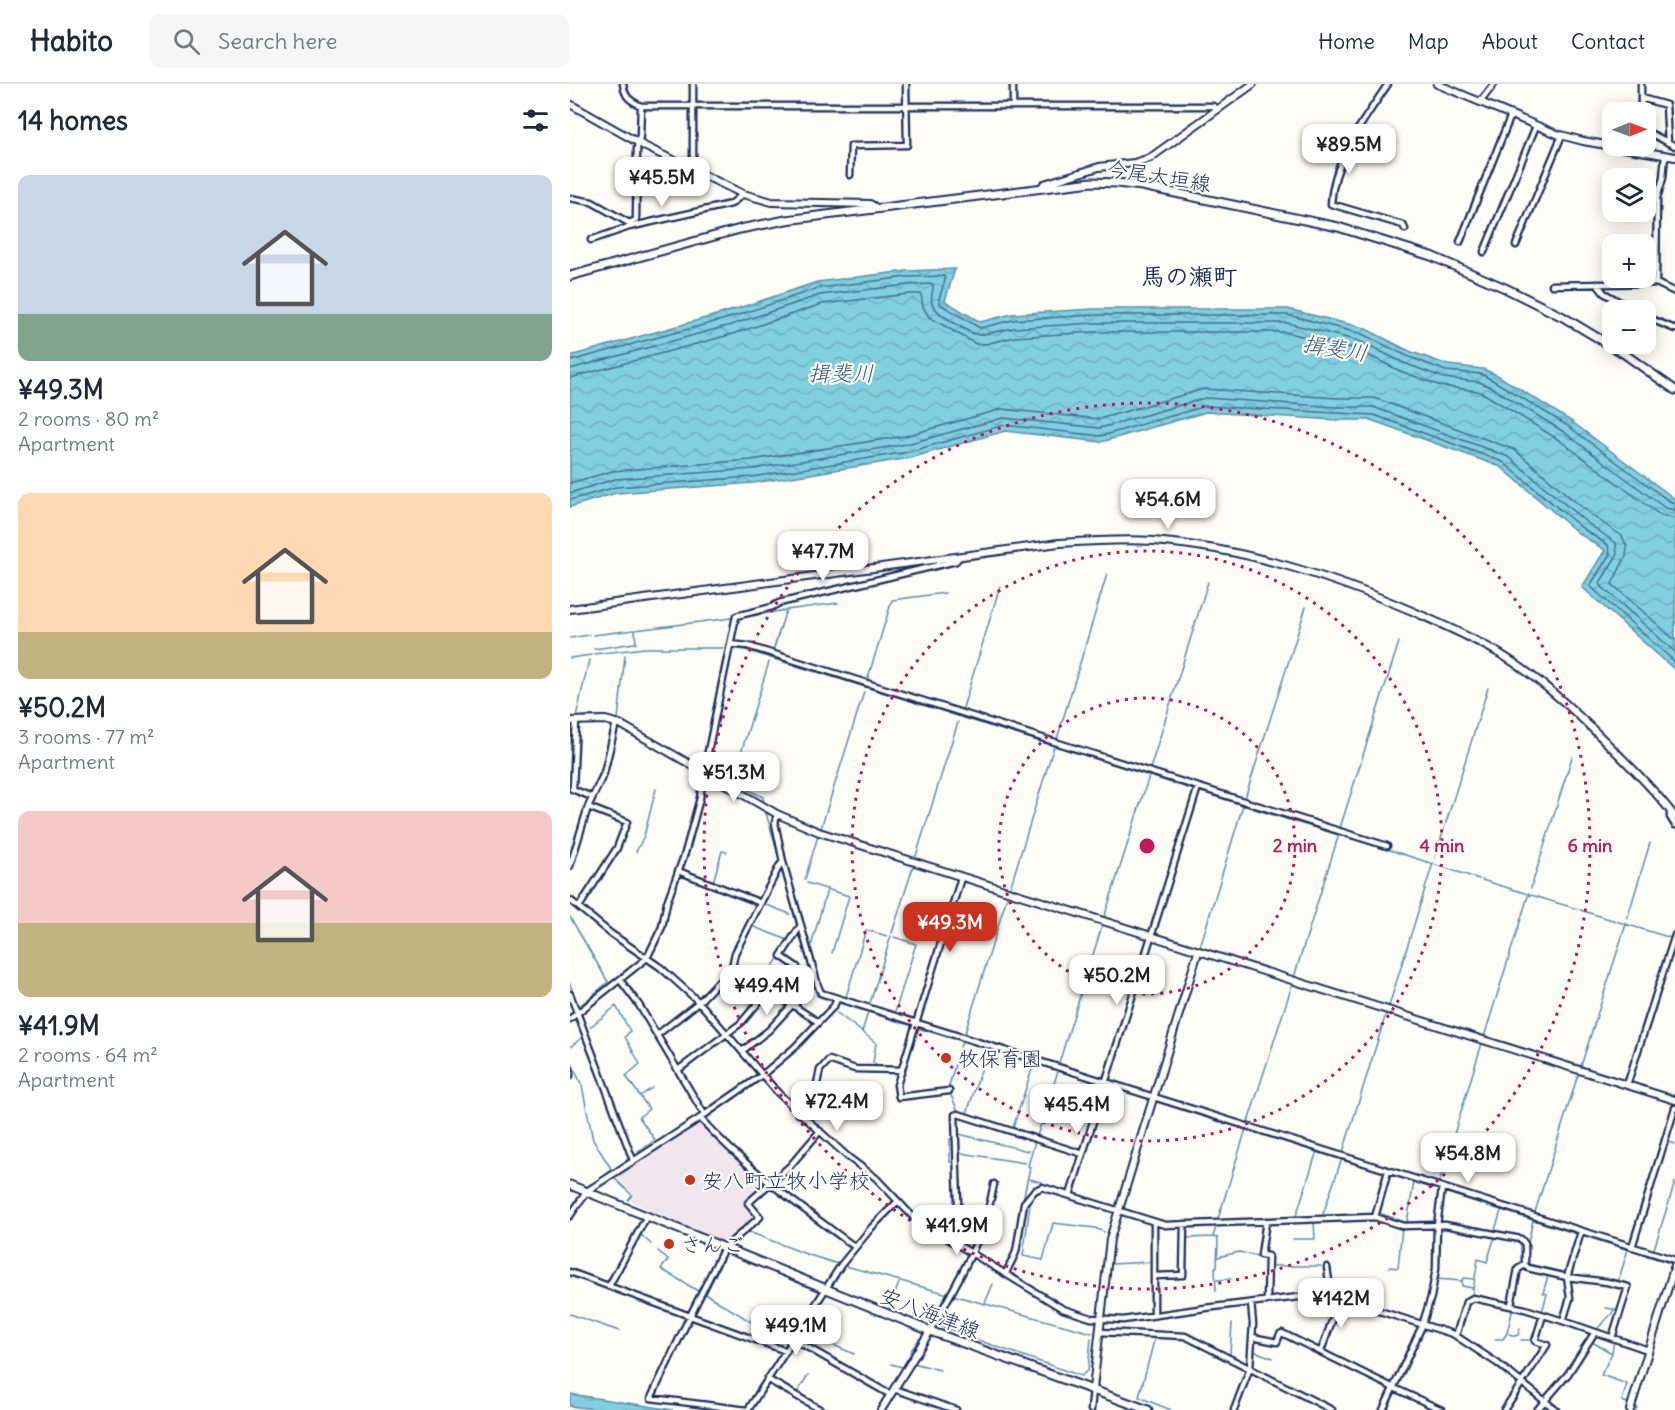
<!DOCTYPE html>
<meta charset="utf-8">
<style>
:root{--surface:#fff;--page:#f6f6f7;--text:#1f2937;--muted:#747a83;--line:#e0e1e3;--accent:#c8321e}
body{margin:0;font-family:Delius,"Klee One",sans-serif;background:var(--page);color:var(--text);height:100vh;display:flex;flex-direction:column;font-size:22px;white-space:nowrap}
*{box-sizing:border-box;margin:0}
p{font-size:20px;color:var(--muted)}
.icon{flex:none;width:33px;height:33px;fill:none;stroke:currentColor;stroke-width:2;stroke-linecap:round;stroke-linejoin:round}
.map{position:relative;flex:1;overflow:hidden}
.details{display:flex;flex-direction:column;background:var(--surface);width:570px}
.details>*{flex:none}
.needle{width:39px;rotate:89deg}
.controls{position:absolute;left:1032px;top:18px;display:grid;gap:12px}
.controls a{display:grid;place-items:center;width:54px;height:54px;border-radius:12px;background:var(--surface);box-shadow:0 3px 15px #0003;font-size:30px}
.price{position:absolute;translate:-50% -51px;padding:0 14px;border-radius:12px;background:#fff;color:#222;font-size:20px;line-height:39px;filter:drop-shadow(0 2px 3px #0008)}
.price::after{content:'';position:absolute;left:50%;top:36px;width:18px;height:14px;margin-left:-9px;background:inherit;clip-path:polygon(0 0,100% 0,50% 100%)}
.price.on{background:var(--accent);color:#fff}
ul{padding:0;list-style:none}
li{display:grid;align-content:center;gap:12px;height:318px;padding:0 18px}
li span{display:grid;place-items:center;height:186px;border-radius:12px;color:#555}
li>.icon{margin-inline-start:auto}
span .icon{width:108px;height:108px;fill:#fffc;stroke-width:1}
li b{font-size:26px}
h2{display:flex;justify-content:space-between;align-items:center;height:72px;padding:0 18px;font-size:26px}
header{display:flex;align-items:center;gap:36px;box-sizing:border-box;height:84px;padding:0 30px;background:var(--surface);border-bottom:2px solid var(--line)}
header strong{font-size:28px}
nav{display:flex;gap:33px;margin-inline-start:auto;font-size:21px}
.search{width:420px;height:54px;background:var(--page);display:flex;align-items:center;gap:15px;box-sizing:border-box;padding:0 21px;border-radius:12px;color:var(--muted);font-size:22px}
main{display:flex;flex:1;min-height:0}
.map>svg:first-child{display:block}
.built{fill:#f1e5ee}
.water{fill:url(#water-waves);stroke:#588fab;stroke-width:1.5}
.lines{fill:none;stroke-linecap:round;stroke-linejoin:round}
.shore{stroke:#446f92;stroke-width:1.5}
.stream{stroke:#588fab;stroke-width:1.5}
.minor-casing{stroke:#1b2f5e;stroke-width:9}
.tertiary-casing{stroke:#1b2f5e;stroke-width:10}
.secondary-casing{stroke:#1b2f5e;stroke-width:11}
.minor{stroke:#fdfcf7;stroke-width:4.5}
.tertiary{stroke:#fdfcf7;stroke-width:6}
.secondary{stroke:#fdfcf7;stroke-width:7}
.ring{fill:none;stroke:#c2185b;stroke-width:3;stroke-dasharray:3 6}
.poi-dot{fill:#c8321e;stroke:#fdfcf7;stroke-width:2}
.labels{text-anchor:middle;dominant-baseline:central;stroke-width:4.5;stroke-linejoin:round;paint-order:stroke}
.street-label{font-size:21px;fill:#1b2f5e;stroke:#fdfcf7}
.poi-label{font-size:21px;fill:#1b2f5e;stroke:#fdfcf7;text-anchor:start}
.water-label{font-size:22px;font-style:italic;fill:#34577e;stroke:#fdfcf7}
.quarter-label{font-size:24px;font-weight:bold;fill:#1b2f5e;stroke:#fdfcf7}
.centre{fill:#c2185b;stroke:#fdfcf7;stroke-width:3}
.ring-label{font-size:18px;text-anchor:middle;font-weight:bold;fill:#c2185b;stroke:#fdfcf7;stroke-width:4.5;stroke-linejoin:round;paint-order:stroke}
</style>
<header>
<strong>Habito</strong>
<div class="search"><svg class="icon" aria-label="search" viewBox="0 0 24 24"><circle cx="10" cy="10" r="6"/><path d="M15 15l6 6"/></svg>Search here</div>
<nav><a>Home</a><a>Map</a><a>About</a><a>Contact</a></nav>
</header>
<main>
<section class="details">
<h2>14 homes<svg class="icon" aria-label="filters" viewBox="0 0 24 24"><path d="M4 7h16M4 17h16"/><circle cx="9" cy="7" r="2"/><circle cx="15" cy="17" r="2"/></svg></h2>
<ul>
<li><span style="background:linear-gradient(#c9d6e8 75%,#7fa58c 0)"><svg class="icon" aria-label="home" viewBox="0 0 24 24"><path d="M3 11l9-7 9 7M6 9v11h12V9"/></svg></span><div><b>¥49.3M</b><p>2 rooms · 80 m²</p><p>Apartment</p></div></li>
<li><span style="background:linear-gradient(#ffd9b3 75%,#c2b280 0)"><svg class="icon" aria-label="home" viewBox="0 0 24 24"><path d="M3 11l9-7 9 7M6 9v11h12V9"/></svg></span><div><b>¥50.2M</b><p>3 rooms · 77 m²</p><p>Apartment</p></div></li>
<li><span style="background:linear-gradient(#f6c9c9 60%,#c2b280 0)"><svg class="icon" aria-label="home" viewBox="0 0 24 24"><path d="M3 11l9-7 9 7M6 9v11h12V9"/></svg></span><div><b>¥41.9M</b><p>2 rooms · 64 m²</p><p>Apartment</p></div></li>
</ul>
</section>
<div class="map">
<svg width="1105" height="1326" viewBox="0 0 1105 1326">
<defs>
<pattern id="water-waves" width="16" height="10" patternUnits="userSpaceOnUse" patternTransform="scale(1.5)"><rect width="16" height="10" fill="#81cfdf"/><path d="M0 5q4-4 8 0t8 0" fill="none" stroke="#6fb2c2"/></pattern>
</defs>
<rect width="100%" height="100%" fill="#fdfcf7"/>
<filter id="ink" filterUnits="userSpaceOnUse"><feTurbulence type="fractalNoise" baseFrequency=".0167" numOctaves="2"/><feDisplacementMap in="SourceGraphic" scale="12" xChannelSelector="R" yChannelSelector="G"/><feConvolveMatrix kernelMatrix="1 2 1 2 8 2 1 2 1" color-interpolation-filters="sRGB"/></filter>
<g filter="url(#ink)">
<path class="built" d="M129 1038H132L147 1057 196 1099 175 1119 185 1134 157 1157 155 1155 151 1158 60 1117 64 1111 45 1092Z"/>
<path class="water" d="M385 185 375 217 410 238 442 230 523 225H718L794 244 839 267 878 281 913 285 927 291 1001 337 1105 415V586L1012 503 1035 466 1008 449 931 383 801 336H766L636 328 531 358 435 347 340 374 183 399 46 409 0 423V272L157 228 247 198 337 187Z
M0 1310 103 1326H32L0 1322Z"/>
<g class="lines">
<path class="shore" d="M0 277 159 234 249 204 337 193 374 192 375 196 369 215 370 220 410 244 443 236 523 231H718L792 250 837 272 876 287 911 290 924 297 998 342 1099 417 1105 419
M0 285 161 241 250 211 338 201 363 200C364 206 360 212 362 219 364 229 399 249 409 251L444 244 524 239H717L789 257 834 279 874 294 909 298 921 303 994 348 1095 424 1105 426
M0 294 163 250 252 220 339 210H351L353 223 359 233 406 260H415L445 253 524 248H715L786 265 830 287 871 302 907 307 916 311 989 356 1090 431 1105 435
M0 399 43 387 181 376 335 352 432 325 529 335 634 305 767 314H804L945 366 1021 431 1052 452 1057 463 1056 472 1042 500 1105 556
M0 409 45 395 182 385 337 360 433 334 530 344 635 314 766 323H803L939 373 1016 438 1046 459 1047 471 1030 499 1031 502 1105 568
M0 416 46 403 182 393 338 368 434 341 531 352 636 322 804 331 933 378 1012 444 1038 461 1040 470 1021 500V503L1105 578"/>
<path class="stream" d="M216 526 268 519
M171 534 216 526 203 567
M23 551 64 546
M0 554 19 551
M66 560 65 546 162 534
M162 564 175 566 246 588
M24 565 65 559
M24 570 75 564H157
M0 574 21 571
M250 589 341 617
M297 597 322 516 375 509
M344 618 435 647
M392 627 430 502
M13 632H36L48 635 55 571
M0 633H6L19 576
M0 642H3
M439 648 530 676
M487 655 537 490
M533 677 624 706
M132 680 154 571
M580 685 638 498
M139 687 193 713 194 720
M162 698 199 578
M629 707 719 736
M128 708 131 691
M675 714 736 523
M196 729 210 777
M722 737 813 764
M251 744 294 608
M770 744 829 558
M817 765 909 795
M66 768 74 752 86 705
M865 774 918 604
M345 775 388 638
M211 783 217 805
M235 795 248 752
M912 796 1007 825
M143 798 152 767 157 768
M237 799 279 812 262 869
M440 804 484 662
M961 804 1002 673
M219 810 227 842
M194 820 220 830
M1010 826 1101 854
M0 833 38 898 12 920
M534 834 579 692
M1057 835 1080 759
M184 843 218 856
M229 848 247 912 262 917
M322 849 343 783
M324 853 346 860 325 928
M241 862 257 806
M630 863 673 721
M209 873 197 891 212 901 220 891
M724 893 769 750
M0 900 9 925
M276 913 296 846 317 852
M269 919 343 942
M300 919 321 852
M819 922 863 779
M298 928 292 948 306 959 303 979 306 981 328 983 330 982
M11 929 64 1071
M267 929 292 948
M0 930 3 928
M20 943 46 922 60 947 55 953 70 980 56 992 79 1025 69 1033 85 1056 68 1068
M347 944 384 955
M395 949 437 813
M914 953 959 809
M396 958 438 971
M0 963 14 952
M442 972 485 986
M0 975 12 1002 23 1056 42 1086
M489 979 532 842
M1011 982 1056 840
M487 986 532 1000
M538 1002 578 1014
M378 1005 392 957
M380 1009 388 1027 417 1036
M70 1012 82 1004
M588 1018 628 1031
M397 1029 418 965
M632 1032 722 1059
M388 1034 389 1066 391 1069 455 1079
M422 1037 443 1044 464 979
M678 1038 722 901
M389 1050 458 1067
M467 1052 488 987
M383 1055H380V1078L384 1079
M1098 1057 1105 1060
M726 1061 815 1089
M773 1068 816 930
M39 1088 58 1075
M820 1090 869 1105
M43 1093 62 1111 58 1116
M819 1094 809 1129 835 1138
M459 1095 472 1098V1100
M844 1098 837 1138 864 1137
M869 1099 912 959
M469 1108 462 1115 460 1121 453 1172 473 1176 483 1139 525 1144 534 1148
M453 1116 460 1083 458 1082 465 1057
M871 1125 874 1108 1007 1150
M965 1128 1008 991
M753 1130 771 1077
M726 1132 747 1067
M870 1133 871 1138
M648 1135 676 1045
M873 1138 925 1146 931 1127
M179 1148 236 1170 268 1180
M70 1150 81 1160
M1014 1152 1100 1179
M643 1153 648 1154 647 1183H645L646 1207
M616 1154 643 1153 646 1143
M1061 1154 1103 1019
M723 1155H745L744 1138
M957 1163 963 1136
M1084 1165 1105 1098
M88 1167 98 1176 91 1185 128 1207
M648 1173 669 1168 687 1172
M956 1176 960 1182 994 1189
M541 1180 581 1178
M272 1181 378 1210
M701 1182H751
M819 1183 828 1184 832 1144
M867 1195 892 1197 893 1194 904 1195
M647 1196 661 1195
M892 1197V1202L903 1204
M1048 1198 1058 1165
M134 1209 203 1251 211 1239 226 1245
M136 1210 154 1173
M382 1211 522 1249
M902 1212 908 1175 917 1178 925 1152
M254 1214 233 1248 284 1270
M415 1219 423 1200
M1036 1224 1049 1226
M319 1225 329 1199
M373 1228 381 1216
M972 1228 977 1210 973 1209 978 1192
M0 1230 49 1247
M366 1240 416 1259 511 1292 518 1286 521 1254
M1026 1247C1032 1238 1039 1235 1044 1226
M939 1250 945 1252 948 1251 950 1244
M534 1251H553
M585 1253 569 1313 601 1326
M925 1255H933L937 1249 943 1224
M951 1256H963
M1022 1258 1042 1269 1031 1291 1057 1300 1052 1317 1058 1319
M684 1267 703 1274
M340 1268 350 1254
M1042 1268 1044 1257
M660 1270 662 1239
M343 1279 370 1286
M321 1280 332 1283
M665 1280 675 1285
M227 1309 238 1291
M671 1314 681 1288
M1065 1322 1067 1323 1066 1326
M668 1326 669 1321"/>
<g class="minor-casing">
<path id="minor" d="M53 0C55 13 59 16 71 22H643L648 25
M443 0V22
M818 0C794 36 763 75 761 120L833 141 835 145
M1071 0V28
M1071 14 1096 21 1098 59
M910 18 924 0
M1076 47 1105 62
M123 85V0
M280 91 281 62 337 61 336 0
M0 114 22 118 59 139 66 136 67 64 70 52 71 22
M21 156 59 143 161 120 173 110
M890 158 941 31
M946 161 992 51
M914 168 966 42
M1086 199 1087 114 1093 94 1095 71
M1027 200 1034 209 1064 226
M982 201 1086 199 1105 208
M1076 233 1105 245
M160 560 178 562 817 762
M2 705 22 713
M3 705 6 637
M1100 727V733L1105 741
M207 730 205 739 213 778 248 902 251 909 1105 1176
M0 782 18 723 34 689 46 639
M108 787 191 819
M0 816 40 849 90 883 129 918 209 1010 278 1073 306 1094 344 1134 493 1225 521 1234 553 1236 635 1224 746 1211 761 1212 883 1250 927 1279 986 1326
M9 823 47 764 57 738 18 723
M231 841 211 872 227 883 222 890 238 902 224 922 248 938
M50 896 69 921 134 1030
M0 910 63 1076
M0 935 77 874 92 843 97 818 115 769 130 714 134 687 166 532 202 523 209 519 386 477 390 472
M87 951 129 918 162 883 165 869 210 781 213 778
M172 967 199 946 222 921 224 922
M0 985V992
M108 986 171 939 199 906 222 921
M1057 1001 1105 851
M379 1007 329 1013 327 1001 391 794
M229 1030 246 1004 250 986 259 976 285 985 332 986
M130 1034C175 1084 231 1123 285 1163
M500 1111 628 703
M0 1132 17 1107 130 1034 192 991 224 964 264 922 267 915
M805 1133 833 1142 875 1141 951 1155 955 1160V1181L958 1184 997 1193 1011 1148
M696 1137 691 1171 698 1172 697 1217
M584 1138V1230
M372 1151 386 1128 388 1119 385 1031 388 1030 513 1070
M1062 1163 1105 1024
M757 1183 761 1212
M0 1188 120 1232 154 1164 190 1133 178 1119 220 1082 250 1047
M436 1189 446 1168 454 1119 464 1107 472 1103 595 1141 805 1133 818 1087
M585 1192 613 1191 614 1140
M39 1202 77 1132
M941 1221 948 1185 955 1181
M360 1247C386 1201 415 1153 424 1100
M529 1248 615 1252 762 1326
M1025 1248 993 1237 1000 1214 997 1193 1037 1198 1058 1203 1042 1254
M886 1252 896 1218 903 1214 955 1225 993 1237
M682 1253 707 1258 710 1250 712 1249 824 1304 872 1326
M223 1255 321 1311
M751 1267 770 1215
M197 1295 251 1326
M324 1305 386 1326
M177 1326 81 1314 120 1232 216 1267
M178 1326 271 1181 302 1143 328 1117
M521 1326 523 1305
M664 1326 680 1284 683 1240 681 1219
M813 1326 852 1242 861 1213 866 1185 867 1141 872 1104
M934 1326 977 1261 965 1257 973 1231
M967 1326 998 1290 1025 1248 1078 1266"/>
</g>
<g class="tertiary-casing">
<path id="tertiary" d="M867 0 987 50 1013 57 1105 73
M0 20 76 63 173 110 202 118 300 120 307 124
M471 104 474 100 529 83 564 79 580 74 683 0
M0 525 489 459C521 457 552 455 584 457 674 464 760 492 842 527 873 541 904 554 932 571 976 598 1014 636 1050 672 1069 691 1089 711 1105 733
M0 637 35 636 50 640 207 730 249 748 1105 1016
M523 1305 540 1155 628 868
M311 1326 360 1247
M1060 1326 1105 1181"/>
</g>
<g class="secondary-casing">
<path id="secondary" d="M0 192 170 145 216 136 522 98 547 99 572 102 768 143 861 172 935 204 993 233 1053 269 1105 306
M0 1101 360 1247 578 1326"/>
</g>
<use href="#minor" class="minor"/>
<use href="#tertiary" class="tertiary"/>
<use href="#secondary" class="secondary"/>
</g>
</g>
<g class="ring">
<circle cx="577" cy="762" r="148"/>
<circle cx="577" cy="762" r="295"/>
<circle cx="577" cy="762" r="443"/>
</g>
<g class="poi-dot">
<circle cx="376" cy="974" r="6"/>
<circle cx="120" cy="1096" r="6"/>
<circle cx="99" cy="1160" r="6"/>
</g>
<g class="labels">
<g class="street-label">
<text transform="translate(589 92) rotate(9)">今尾大垣線</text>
<text transform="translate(360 1229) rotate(21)">安八海津線</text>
</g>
<g class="poi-label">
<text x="388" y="974">牧保育園</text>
<text x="132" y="1096">安八町立牧小学校</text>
<text x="111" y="1160">さんご</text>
</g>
<g class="water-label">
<text transform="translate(765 264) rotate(9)">揖斐川</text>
<text x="271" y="289">揖斐川</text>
</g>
<g class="quarter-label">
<text x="619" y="192">馬の瀬町</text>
</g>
</g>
<circle cx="577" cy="762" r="9" class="centre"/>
<g class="ring-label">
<text x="725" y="768">2 min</text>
<text x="872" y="768">4 min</text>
<text x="1020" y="768">6 min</text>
</g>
</svg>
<div class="controls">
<a><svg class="needle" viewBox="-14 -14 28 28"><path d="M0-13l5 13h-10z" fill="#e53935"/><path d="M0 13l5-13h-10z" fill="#747a83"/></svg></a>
<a><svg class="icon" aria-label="layers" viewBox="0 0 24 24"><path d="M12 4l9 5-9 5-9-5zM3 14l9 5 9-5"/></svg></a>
<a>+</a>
<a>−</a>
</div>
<b class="price" style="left:779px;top:91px">¥89.5M</b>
<b class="price" style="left:92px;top:124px">¥45.5M</b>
<b class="price" style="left:598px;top:446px">¥54.6M</b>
<b class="price" style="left:253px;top:498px">¥47.7M</b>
<b class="price" style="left:164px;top:719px">¥51.3M</b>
<b class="price on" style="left:380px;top:869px">¥49.3M</b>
<b class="price" style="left:547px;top:922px">¥50.2M</b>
<b class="price" style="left:197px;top:932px">¥49.4M</b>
<b class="price" style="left:267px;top:1048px">¥72.4M</b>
<b class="price" style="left:507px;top:1051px">¥45.4M</b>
<b class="price" style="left:898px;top:1100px">¥54.8M</b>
<b class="price" style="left:387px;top:1172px">¥41.9M</b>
<b class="price" style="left:771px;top:1245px">¥142M</b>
<b class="price" style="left:226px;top:1272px">¥49.1M</b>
</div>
</main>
